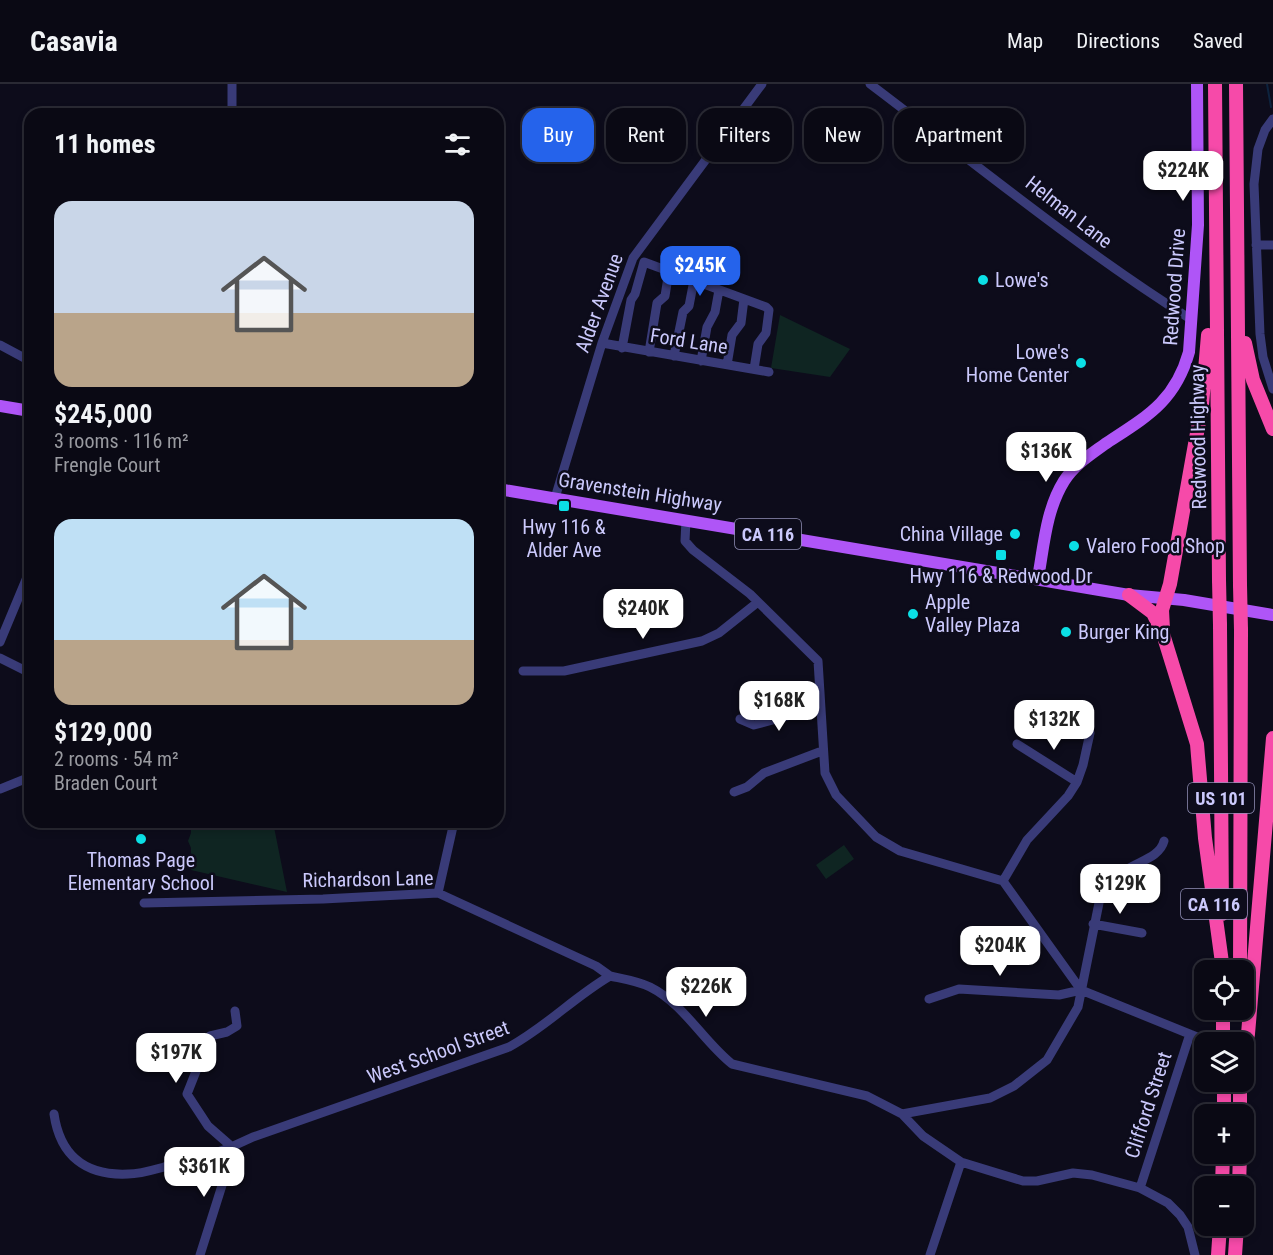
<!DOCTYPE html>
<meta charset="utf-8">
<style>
:root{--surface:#0a0914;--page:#181722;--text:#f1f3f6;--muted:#999aa0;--line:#2a2a34;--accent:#2563eb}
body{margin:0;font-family:"Roboto Condensed",sans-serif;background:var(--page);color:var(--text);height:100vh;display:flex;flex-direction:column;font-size:22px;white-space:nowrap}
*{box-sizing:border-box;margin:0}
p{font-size:20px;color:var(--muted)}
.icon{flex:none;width:33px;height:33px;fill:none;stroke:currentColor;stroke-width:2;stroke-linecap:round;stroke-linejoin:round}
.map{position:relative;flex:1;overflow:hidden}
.drawer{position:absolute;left:24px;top:24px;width:480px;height:720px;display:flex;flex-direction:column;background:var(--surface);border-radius:18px;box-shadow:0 3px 9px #0003,0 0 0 2px var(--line)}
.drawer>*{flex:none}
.hud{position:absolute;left:522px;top:24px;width:570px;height:54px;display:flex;gap:12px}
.controls{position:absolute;left:1194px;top:876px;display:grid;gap:12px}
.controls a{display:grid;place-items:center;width:60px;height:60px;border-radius:12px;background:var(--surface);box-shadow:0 3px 9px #0003,0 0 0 2px var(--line);font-size:30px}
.price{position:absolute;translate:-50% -51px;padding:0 14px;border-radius:12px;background:#fff;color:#222;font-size:20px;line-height:39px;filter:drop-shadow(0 2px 3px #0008)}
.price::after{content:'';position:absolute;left:50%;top:36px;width:18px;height:14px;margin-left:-9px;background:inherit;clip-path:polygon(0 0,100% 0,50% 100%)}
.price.current{background:var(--accent);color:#fff}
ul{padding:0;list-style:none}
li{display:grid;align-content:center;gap:12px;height:318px;padding:0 30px}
li span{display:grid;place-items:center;height:186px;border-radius:18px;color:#555}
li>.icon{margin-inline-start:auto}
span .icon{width:108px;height:108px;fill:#fffc;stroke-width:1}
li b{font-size:26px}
h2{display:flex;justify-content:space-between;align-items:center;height:72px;padding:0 30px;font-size:26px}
.tag{padding:0 21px;border-radius:18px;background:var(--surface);box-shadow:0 3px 9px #0003,0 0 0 2px var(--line);font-size:21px;line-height:54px}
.tag.current{background:var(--accent);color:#fff}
header{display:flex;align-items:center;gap:36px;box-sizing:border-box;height:84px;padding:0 30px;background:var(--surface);border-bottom:2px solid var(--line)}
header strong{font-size:28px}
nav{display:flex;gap:33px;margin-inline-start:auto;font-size:21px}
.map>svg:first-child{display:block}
.green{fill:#0f2522}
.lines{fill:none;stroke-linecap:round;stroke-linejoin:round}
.stream{stroke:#0d233e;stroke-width:2}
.minor{stroke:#393b78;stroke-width:9}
.major{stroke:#af55f7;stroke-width:12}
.highway{stroke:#f64aa9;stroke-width:14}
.highway-bridge{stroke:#f64aa9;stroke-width:14}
.poi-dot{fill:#0be0e6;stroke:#0d0c1b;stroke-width:2}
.labels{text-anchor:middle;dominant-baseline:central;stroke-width:5;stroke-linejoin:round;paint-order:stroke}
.shield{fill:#0d0c1b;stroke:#9290b8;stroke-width:1.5}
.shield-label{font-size:18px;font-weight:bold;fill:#cbc9fc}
.street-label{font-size:20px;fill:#cbc9fc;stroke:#0d0c1b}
.poi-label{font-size:20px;fill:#cbc9fc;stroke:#0d0c1b;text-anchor:start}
</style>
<header>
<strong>Casavia</strong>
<nav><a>Map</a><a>Directions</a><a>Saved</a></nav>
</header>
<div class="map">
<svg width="1273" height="1171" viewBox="0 0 1273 1171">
<rect width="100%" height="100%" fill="#0d0c1b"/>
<path class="green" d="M780 231 850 265 830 293 771 284Z
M191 738H273L287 808 191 786V764L188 757 191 749Z
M844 761 854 775 826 795 816 781Z"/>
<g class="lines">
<path class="stream" d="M1267 0 1271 23"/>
<path class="minor" d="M232 0V30
M870 0C976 80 1079 165 1192 236
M1273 35 1265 46 1258 65 1254 100 1260 250 1263 273 1273 305
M1256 161H1273
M602 259 769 288
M0 261 30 277
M622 264 631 216 635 210 644 178 766 223 769 226 766 249 758 260 754 285
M649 268 657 219 665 212 669 187
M674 272 683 228 689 222 694 196
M701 277 707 243 715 228 719 206
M727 281 732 251 741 239 744 215
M555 414 602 259 633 174 762 0
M686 436 685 457 693 466 750 510 818 577 825 689 836 711 876 753 900 767 1003 797 1081 906 1197 953
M0 558 30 486
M0 574 30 589
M523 587H564L702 557 719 549 758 518
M740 635 754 641 820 623
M1017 660 1077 698
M0 705 30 693
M734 708 747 703 764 689 822 667
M1003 797 1027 756 1068 712 1077 698 1083 681 1090 649
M438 809 454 738
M144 819 323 815 438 809 596 882 610 892
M1093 840 1142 849
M929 915 959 905 1059 911 1081 906
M54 1030C60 1072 86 1092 128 1090 140 1090 153 1086 164 1083 195 1077 225 1067 253 1053L509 963C546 943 574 913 610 892 624 895 638 897 650 903 684 920 703 957 732 980L867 1012 902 1030 923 1052 961 1078 1023 1097H1037L1073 1089 1092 1091 1140 1104 1168 1119 1180 1131 1188 1143 1195 1171
M902 1030 990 1014 1014 1002 1047 976 1078 923 1100 814C1107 802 1115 794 1126 786 1139 777 1160 773 1164 757
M232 1063 208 1042 187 1010 210 952 227 948 237 942 235 927
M1140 1104 1190 950
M200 1171 231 1073 232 1063
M930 1171 961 1078"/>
<path class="major" d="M0 322 30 327
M498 405 1129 511 1184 516 1273 531
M1038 494C1044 461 1046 426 1064 397 1074 381 1090 371 1105 360 1146 333 1175 318 1189 268L1198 141 1197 0"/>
<path class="highway" d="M1215 0 1219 496
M1236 0 1240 501
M1245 259 1253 296 1273 345
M1129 511 1153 529 1163 550 1197 660 1205 754 1223 886
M1220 541 1222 830
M1163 545 1162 526 1170 500 1202 321 1208 251
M1240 886 1241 546
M1223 926V958
M1244 964 1248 950 1273 654
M1224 998V1030
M1240 1030V998
M1222 1102 1223 1070
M1239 1102 1240 1070
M1218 1171 1220 1142
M1235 1171 1237 1142"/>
<path class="highway-bridge" d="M1219 496 1220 541
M1240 501 1241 546"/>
</g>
<g class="poi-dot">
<circle cx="983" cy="196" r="6"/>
<circle cx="1081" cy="279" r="6"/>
<rect x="558" y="416" width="12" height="12" rx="3"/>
<circle cx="1015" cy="450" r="6"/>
<circle cx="1074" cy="462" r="6"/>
<rect x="995" y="465" width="12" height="12" rx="3"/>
<circle cx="913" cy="530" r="6"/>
<circle cx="1066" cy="548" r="6"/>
<circle cx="141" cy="755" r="6"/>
</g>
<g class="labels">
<g class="shield">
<rect x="735" y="435" width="66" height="30" rx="4.5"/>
<rect x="1188" y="699" width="66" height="30" rx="4.5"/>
<rect x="1181" y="805" width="66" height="30" rx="4.5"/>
</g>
<g class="shield-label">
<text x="768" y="450">CA 116</text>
<text x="1221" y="714">US 101</text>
<text x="1214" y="820">CA 116</text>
</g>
<g class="street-label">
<text transform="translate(1069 128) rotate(38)">Helman Lane</text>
<text transform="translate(1174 203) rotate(-86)">Redwood Drive</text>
<text transform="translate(599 219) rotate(-70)">Alder Avenue</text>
<text transform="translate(689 257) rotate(9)">Ford Lane</text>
<text transform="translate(1198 353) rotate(-91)">Redwood Highway</text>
<text transform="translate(640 408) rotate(9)">Gravenstein Highway</text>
<text transform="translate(368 795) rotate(-1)">Richardson Lane</text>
<text transform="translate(438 968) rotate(-20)">West School Street</text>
<text transform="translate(1148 1021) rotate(-72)">Clifford Street</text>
</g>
<g class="poi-label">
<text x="995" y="196">Lowe's</text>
<text x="1069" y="268" text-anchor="end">Lowe's<tspan x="1069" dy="23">Home Center</tspan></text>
<text x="564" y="443" text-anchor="middle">Hwy 116 &amp;<tspan x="564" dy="23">Alder Ave</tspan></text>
<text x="1003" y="450" text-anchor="end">China Village</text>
<text x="1086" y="462">Valero Food Shop</text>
<text x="1001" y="492" text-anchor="middle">Hwy 116 &amp; Redwood Dr</text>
<text x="925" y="518">Apple<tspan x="925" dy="23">Valley Plaza</tspan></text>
<text x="1078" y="548">Burger King</text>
<text x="141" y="776" text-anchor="middle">Thomas Page<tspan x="141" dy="23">Elementary School</tspan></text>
</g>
</g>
</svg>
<div class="controls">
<a><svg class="icon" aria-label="locate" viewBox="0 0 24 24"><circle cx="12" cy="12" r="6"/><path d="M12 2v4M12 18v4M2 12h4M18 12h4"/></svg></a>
<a><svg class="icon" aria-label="layers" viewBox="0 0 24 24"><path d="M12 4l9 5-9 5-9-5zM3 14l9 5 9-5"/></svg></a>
<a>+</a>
<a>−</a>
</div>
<b class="price" style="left:1183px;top:118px">$224K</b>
<b class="price current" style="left:700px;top:213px">$245K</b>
<b class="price" style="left:1046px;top:399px">$136K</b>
<b class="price" style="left:643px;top:556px">$240K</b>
<b class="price" style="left:779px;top:648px">$168K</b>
<b class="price" style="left:1054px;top:667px">$132K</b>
<b class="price" style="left:1120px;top:831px">$129K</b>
<b class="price" style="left:1000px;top:893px">$204K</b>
<b class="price" style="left:706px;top:934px">$226K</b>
<b class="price" style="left:176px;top:1000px">$197K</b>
<b class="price" style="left:204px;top:1114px">$361K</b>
<div class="hud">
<a class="tag current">Buy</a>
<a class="tag">Rent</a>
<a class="tag">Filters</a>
<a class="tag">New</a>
<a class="tag">Apartment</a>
</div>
<section class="drawer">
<h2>11 homes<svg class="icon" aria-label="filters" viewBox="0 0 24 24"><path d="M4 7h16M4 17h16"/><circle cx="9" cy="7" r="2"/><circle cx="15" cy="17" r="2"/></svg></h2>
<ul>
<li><span style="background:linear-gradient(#c9d6e8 60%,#b9a48a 0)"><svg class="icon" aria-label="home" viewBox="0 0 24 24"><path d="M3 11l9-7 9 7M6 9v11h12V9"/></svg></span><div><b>$245,000</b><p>3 rooms · 116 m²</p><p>Frengle Court</p></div></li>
<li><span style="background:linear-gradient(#bfe0f5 65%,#b9a48a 0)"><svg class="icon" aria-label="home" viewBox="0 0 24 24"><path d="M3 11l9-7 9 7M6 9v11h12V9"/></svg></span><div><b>$129,000</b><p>2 rooms · 54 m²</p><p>Braden Court</p></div></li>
</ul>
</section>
</div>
